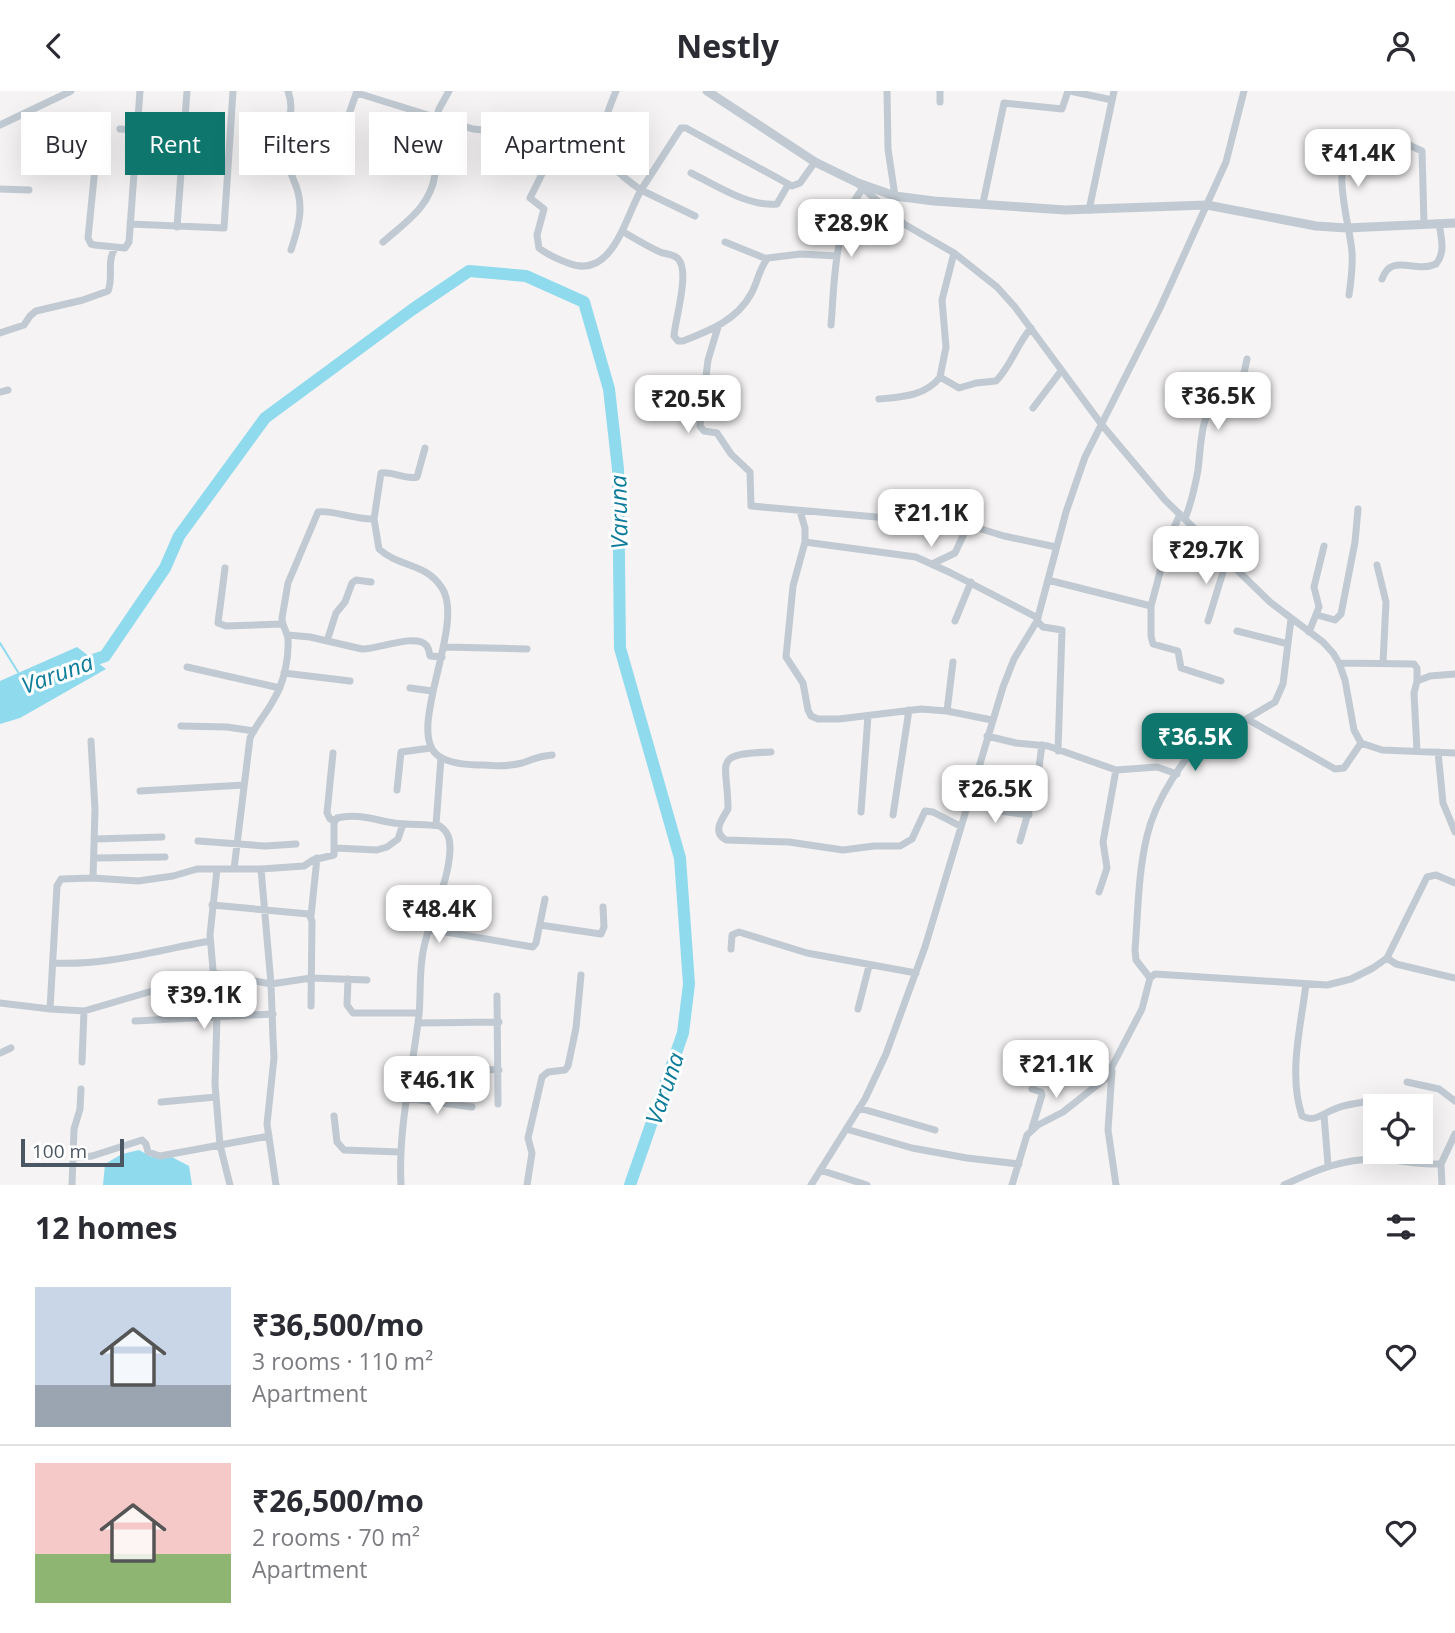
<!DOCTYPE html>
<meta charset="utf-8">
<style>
:root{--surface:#fff;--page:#f7f7f7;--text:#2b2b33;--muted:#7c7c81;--line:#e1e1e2;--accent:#0f766e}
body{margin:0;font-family:"Open Sans",sans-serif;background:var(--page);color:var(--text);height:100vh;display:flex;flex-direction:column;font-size:26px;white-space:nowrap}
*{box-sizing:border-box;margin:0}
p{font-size:23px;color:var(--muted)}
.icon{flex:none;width:38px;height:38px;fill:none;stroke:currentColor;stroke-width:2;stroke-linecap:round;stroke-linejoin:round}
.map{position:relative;height:1094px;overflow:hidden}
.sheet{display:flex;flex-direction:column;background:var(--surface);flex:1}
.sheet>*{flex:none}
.banner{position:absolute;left:21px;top:21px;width:700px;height:63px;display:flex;gap:14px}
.fabs{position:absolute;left:1363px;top:1003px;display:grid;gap:14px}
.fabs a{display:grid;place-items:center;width:70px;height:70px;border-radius:0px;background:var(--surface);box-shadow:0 7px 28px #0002;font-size:35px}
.scale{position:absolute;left:21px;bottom:18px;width:103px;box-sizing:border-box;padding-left:7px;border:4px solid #4a5661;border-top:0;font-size:19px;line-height:24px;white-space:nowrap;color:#4a5661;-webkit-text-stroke:5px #fff;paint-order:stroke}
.price{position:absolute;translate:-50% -60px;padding:0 16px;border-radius:14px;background:#fff;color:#222;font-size:23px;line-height:46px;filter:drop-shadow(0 2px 4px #0008)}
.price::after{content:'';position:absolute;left:50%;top:42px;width:21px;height:16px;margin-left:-10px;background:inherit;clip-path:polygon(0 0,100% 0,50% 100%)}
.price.on{background:var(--accent);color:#fff}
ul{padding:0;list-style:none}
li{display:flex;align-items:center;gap:21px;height:175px;padding:0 35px}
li+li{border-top:2px solid var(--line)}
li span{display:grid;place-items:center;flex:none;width:196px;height:140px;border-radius:0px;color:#555}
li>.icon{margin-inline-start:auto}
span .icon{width:84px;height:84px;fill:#fffc;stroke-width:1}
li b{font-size:30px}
h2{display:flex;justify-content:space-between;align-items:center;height:84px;padding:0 35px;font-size:30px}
.pill{padding:0 24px;border-radius:0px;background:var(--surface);box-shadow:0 7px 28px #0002;font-size:24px;line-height:63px}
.pill.on{background:var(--accent);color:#fff}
header{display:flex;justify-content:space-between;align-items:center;height:91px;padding:0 35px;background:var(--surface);font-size:32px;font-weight:700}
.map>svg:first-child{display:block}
.water{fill:#90daee}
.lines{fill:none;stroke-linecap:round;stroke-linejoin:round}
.stream{stroke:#90daee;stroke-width:2}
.river{stroke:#90daee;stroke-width:12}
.minor{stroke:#c1cad2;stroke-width:7}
.tertiary{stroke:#c1cad2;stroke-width:9}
.labels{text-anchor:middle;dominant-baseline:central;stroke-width:6;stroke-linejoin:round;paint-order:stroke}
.water-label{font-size:23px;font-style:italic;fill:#0c7c9b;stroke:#fff}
</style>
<header><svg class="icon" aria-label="back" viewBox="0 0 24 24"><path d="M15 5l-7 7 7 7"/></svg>Nestly<svg class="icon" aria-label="person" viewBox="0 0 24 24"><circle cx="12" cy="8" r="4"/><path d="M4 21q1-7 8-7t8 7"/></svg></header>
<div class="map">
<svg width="1455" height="1094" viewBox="0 0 1455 1094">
<rect width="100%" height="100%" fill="#f5f3f3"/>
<path class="water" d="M77 556 106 578 20 627 0 633V590Z
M139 1059 152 1066 170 1065 189 1075 192 1094H103L105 1073 122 1063Z"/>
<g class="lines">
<path class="stream" d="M0 552 18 581"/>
<path class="river" d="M79 574 105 565 165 477 179 445 265 327 413 218 469 180 526 185 584 211 609 298 618 378 620 557 680 767 689 893 683 942 630 1094"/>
<path class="minor" d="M288 0C297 25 282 35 284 59 284 70 290 79 294 90 305 114 299 135 291 159
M887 0 888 58 895 105
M940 0V11
M1070 0 1112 9
M357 2 473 38 494 40 514 38
M0 34 71 0
M120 38 184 43
M1383 42 1422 60 1424 133
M98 47 88 147 91 153 95 154 125 157 129 151 140 0
M601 52 582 69 550 67 530 107 544 118 537 144 539 157C548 164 557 168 568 172 612 190 625 127 641 99 594 66 595 51 616 0
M136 60 183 64
M346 65 349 23 357 0
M691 82C716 94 748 116 777 113L788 94
M858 93 904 133 954 162 997 196 1015 216 1102 334 1165 409 1270 511 1323 551 1333 562 1339 572 1345 589 1354 639 1361 652 1382 659 1455 662
M0 98 29 99
M983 112 1004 12 1062 18 1068 0
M1089 119 1114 0
M695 125 641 99 681 37H686L792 95 800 92 815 71
M130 133 224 137 233 0
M177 136 187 0
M622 140C634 147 647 155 660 161 665 163 671 163 676 166 692 176 675 228 674 245L678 250H683C709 240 737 229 751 203 758 191 759 177 768 167L800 163 837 165
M383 151C406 131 431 115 435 83L424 75V71L439 18 449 0
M725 151 767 168
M1382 188C1392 161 1414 183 1436 173 1446 161 1441 147 1439 132
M1349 204C1351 190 1353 175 1352 161 1349 130 1332 82 1350 53
M831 234C835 188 833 136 863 97
M718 236 708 269 700 335 704 340 717 342 731 363 750 381 751 415 968 434 1004 445 1056 456
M0 242 24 234 30 225 36 220 83 209 108 200C114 185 106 172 115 157
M940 286 946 256 942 209 954 162
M0 301 8 299
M879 308C901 306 926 305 940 286L959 297 976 292 996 290C1011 275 1017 253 1031 237
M1033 317 1061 280
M425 357 417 386C405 389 393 380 381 382L374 428 379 458C400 477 425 471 442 497 467 535 400 648 442 667 453 673 471 674 484 674 496 675 511 675 522 672 535 668 537 665 552 664
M800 420 805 437V451L793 495 786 566 803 592 808 619 811 625 818 628H839L921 618 947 620 992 629
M1185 428C1191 412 1195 396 1198 379 1201 356 1200 322 1219 306L1239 305 1247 268
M805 451 916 466 951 482 1038 527
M932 473 955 462 968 434
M1377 474 1386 511 1383 572
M225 477 218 532 226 535 282 533
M1048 489 1151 515V545L1153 553 1178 560 1181 577 1221 590
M1151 515 1168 451 1180 423
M1317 524 1335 529 1341 523 1355 451 1358 418
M955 530 971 491
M1037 530 1043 536 1062 539 1058 660
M1208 530 1227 468
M1237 540 1288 553
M1309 541 1319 516 1314 496 1324 455
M288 544 310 546 362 558C376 559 415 542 426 554 429 557 429 561 430 565L442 566
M327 550 336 522 345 511 352 492 356 489 371 491
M444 556 527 558
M1339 572 1414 573 1417 577V590
M187 576 280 597
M284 582 350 590
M410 597 432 600
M947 620 953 571
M1247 628 1335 678 1344 677 1361 652
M181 635 227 636 254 640
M987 645 1016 652 1048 655 1116 679 1157 676 1177 683
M91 650 95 718 93 787
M1417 660 1414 602 1417 590 1430 585 1455 583
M771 661C710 663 728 670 728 718 723 727 711 741 726 749L789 751 843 759 874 755H900L912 748 925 720 933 721 960 735
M1438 661 1443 712 1455 741
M333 662 327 722 330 728 335 729
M397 699 401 661 431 657
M140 700 244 694
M967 711 1000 720 1029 724
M861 721 868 625
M893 724 909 619
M436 734 441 667
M95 748 162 746
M198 750 265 755 296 753
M1020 750 1037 691 1042 654
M335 757 377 759 387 756 398 748 403 733
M95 767 165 766
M217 778 210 844 217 925 215 993 220 1054 230 1094
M234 778 250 647C257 632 267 622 274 608 284 592 289 567 288 548 287 540 282 535 282 527L288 492 318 421C329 418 356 429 374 428
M261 778 271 893 273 947 274 967 267 1033 276 1094
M1099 801 1107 777 1103 751 1116 679
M212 814 309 823 312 830 311 915
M311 825 317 767
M540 834 601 843 604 836 603 816
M428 838 533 856 536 852 545 808
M731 858 732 844 739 841 807 862 916 882
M1387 867 1396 873 1455 887
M53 872C107 875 157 859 210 850
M213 882 271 893 311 887 367 889
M1150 887 1136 869 1135 859C1138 822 1138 782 1147 745 1156 706 1184 669 1209 638L1217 635 1231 637 1275 611 1283 593 1291 528
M348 888 347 914 353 922H419
M1306 893C1301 935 1288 983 1302 1025 1315 1032 1323 1022 1335 1018 1343 1014 1354 1013 1363 1011
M497 905 498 1013
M0 912 50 918 57 795 61 788 93 787 138 790 173 785 197 778H261L304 775 313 769 334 764V732L337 727C357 722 375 729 394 732 409 734 425 733 440 735 448 741 450 747 450 758 449 793 429 826 423 861 419 882 421 903 419 924 412 982 398 1036 401 1094
M50 918 84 920 166 896 214 891
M858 918 869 875
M135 930 273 923
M418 932 499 931
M0 962 11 957
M82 971 84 920
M411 975 499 979
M1112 980 1108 1039 1116 1094
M1407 991 1439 998 1455 1010
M405 1007 472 1016
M161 1011 216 1006
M859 1017 935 1039
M1324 1024 1328 1074
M334 1025 337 1051 344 1059 400 1061
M1032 1037 1042 1004 1041 1001 1032 998
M846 1038 912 1057 967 1067 1019 1073
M73 1067 92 1065 142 1049 146 1053 148 1061 160 1065 269 1045
M1407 1071 1408 1060
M1441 1073 1442 1094
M820 1079 867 1094
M72 1094 74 1038 80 1018 81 998
M527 1094 532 1062 528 1047 542 986 548 981 565 979 568 975 576 937 581 884
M811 1094 865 1008 886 963 925 856 1003 596 1014 568 1037 530 1066 421 1085 366 1160 217 1226 71 1244 0
M1012 1094 1027 1044 1038 1034 1063 1021 1106 987 1142 918 1150 887 1155 883 1327 894 1351 888 1373 877 1387 867 1427 786 1436 784 1455 792
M1284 1094C1316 1079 1344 1067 1380 1068 1400 1069 1420 1074 1441 1073L1455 1043"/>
<path class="tertiary" d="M707 0 815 71 858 92 895 105 934 110 1065 119 1207 114 1316 135 1347 137 1455 132"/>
</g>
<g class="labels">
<g class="water-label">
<text transform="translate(618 421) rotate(-91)">Varuna</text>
<text transform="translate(57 582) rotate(-20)">Varuna</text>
<text transform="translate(664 997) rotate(-71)">Varuna</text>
</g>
</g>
</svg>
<div class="fabs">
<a><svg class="icon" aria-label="locate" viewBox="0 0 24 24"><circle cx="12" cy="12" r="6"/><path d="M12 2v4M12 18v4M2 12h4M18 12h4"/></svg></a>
</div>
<div class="scale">100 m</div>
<b class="price" style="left:1358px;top:98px">₹41.4K</b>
<b class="price" style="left:851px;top:168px">₹28.9K</b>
<b class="price" style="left:1218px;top:341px">₹36.5K</b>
<b class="price" style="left:688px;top:344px">₹20.5K</b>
<b class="price" style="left:931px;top:458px">₹21.1K</b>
<b class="price" style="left:1206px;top:495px">₹29.7K</b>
<b class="price on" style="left:1195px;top:682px">₹36.5K</b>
<b class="price" style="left:995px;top:734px">₹26.5K</b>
<b class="price" style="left:439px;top:854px">₹48.4K</b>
<b class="price" style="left:204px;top:940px">₹39.1K</b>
<b class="price" style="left:1056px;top:1009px">₹21.1K</b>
<b class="price" style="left:437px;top:1025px">₹46.1K</b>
<div class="banner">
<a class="pill">Buy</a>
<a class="pill on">Rent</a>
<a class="pill">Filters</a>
<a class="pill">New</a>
<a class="pill">Apartment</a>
</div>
</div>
<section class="sheet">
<h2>12 homes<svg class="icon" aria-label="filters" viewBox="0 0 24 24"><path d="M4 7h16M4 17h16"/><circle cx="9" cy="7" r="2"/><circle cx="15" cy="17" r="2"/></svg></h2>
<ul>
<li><span style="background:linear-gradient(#c9d6e8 70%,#9aa5b1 0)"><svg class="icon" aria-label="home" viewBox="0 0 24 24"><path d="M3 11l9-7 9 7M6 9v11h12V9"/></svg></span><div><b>₹36,500/mo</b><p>3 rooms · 110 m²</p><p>Apartment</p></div><svg class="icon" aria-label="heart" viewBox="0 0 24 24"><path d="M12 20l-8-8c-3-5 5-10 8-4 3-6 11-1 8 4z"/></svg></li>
<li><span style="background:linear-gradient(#f6c9c9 65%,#8fb573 0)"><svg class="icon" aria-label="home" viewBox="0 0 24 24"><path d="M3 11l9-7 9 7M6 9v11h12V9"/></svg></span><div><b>₹26,500/mo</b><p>2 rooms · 70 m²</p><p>Apartment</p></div><svg class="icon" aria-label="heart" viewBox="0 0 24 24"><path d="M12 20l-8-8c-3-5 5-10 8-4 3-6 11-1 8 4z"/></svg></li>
</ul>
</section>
